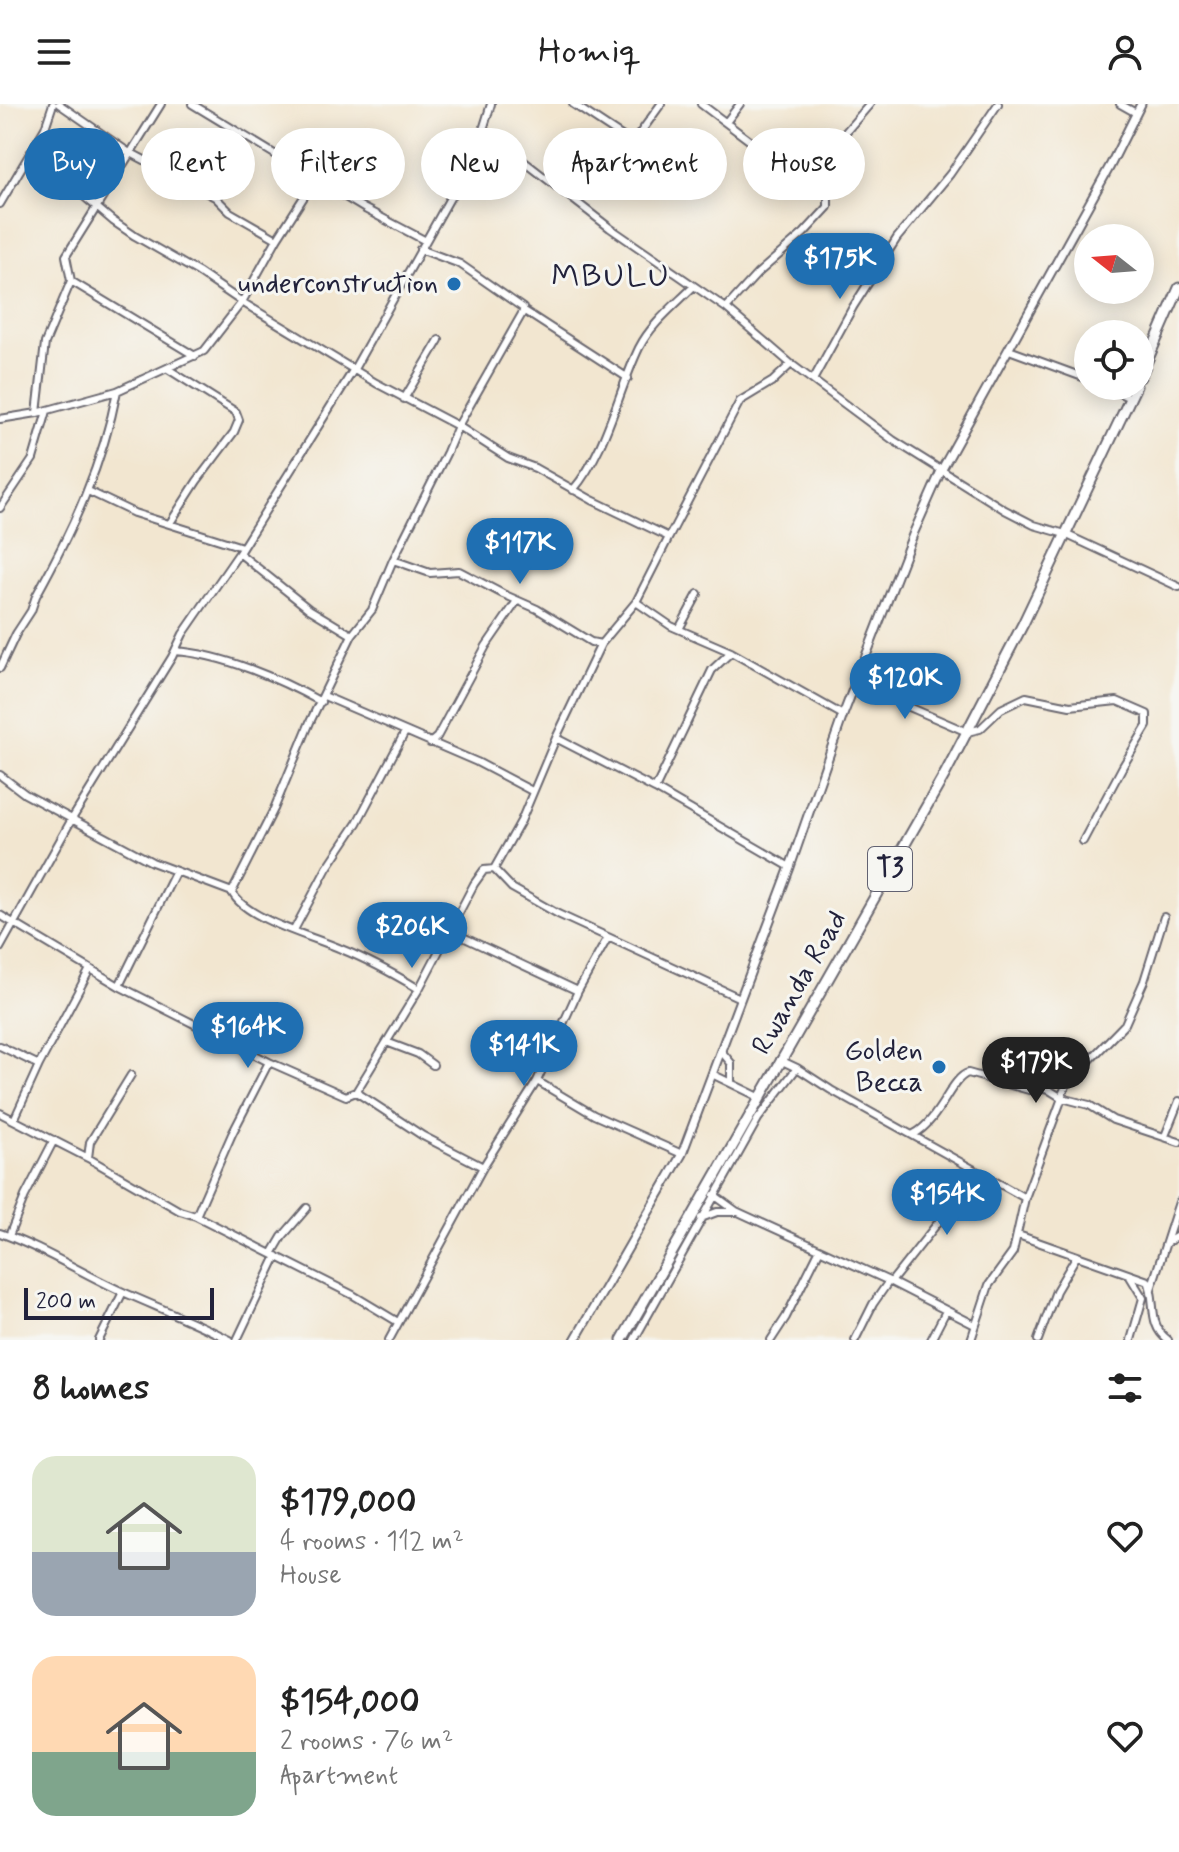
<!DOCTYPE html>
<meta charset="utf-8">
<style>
:root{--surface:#fff;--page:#f6f6f6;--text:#222;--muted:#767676;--accent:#1f6fb2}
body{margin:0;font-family:Mynerve,sans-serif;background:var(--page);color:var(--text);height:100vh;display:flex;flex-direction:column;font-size:30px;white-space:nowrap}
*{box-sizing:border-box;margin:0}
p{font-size:26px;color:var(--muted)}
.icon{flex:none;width:44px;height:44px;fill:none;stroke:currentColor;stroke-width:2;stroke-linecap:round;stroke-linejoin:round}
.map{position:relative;height:1236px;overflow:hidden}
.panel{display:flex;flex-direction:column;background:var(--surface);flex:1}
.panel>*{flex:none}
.guide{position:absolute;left:24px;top:24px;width:1132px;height:72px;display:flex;gap:16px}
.needle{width:52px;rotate:287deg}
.tools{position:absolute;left:1074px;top:120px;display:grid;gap:16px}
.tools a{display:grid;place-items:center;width:80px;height:80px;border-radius:50%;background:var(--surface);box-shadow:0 4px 20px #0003;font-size:40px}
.scale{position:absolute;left:24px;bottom:20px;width:190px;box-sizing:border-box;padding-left:8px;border:4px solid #22223b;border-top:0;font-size:22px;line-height:28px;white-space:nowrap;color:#22223b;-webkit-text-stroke:6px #f6f6f2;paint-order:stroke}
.price{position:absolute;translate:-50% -68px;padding:0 18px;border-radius:28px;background:var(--accent);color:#fff;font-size:26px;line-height:52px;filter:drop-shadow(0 2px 4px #0008)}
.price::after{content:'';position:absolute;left:50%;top:48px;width:24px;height:18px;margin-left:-12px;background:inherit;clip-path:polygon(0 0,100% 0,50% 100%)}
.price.active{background:#222;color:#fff}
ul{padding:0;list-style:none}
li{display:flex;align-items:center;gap:24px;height:200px;padding:0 32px}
li span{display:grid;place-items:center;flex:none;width:224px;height:160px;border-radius:24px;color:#555}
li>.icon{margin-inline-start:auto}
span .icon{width:96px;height:96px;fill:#fffc;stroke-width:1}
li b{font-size:34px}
h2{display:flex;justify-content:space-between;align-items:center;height:96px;padding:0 32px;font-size:34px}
.tag{padding:0 28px;border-radius:36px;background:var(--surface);box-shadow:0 4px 20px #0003;font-size:28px;line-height:72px}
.tag.active{background:var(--accent);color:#fff}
header{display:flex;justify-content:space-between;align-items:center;height:104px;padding:0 32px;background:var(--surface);font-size:36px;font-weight:600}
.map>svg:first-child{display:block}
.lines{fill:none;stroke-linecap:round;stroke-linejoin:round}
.minor-casing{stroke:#6b676f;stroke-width:10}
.tertiary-casing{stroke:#6b676f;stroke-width:11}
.trunk-casing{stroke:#6b676f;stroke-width:13}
.minor{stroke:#fff;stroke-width:6}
.tertiary{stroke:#fff;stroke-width:7}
.trunk{stroke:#fff;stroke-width:9}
.poi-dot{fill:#1f6fb2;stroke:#f6f6f2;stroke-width:3}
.labels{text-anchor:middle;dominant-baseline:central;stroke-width:6;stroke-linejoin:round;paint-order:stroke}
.shield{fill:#f6f6f2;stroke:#626272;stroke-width:2}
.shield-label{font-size:26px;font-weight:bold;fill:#22223b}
.poi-label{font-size:28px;fill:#22223b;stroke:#f6f6f2;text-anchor:end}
.street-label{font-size:28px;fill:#22223b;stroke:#f6f6f2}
.quarter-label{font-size:32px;letter-spacing:2px;fill:#22223b;stroke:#f6f6f2}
</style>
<header><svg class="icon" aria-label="menu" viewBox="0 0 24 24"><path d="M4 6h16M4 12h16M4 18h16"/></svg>Homiq<svg class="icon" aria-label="person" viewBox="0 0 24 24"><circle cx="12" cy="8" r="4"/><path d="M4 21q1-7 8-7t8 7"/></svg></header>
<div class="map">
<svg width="1179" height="1236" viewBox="0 0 1179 1236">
<rect width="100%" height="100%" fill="#f6f6f2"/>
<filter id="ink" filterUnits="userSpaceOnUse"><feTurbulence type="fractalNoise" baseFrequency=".0125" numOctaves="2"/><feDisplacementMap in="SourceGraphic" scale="16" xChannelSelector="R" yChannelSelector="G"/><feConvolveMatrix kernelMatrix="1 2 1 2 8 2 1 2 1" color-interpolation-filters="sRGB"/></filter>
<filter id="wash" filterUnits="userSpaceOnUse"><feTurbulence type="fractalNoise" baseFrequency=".006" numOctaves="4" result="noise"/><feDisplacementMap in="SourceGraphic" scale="32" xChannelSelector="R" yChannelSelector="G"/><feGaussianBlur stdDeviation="1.8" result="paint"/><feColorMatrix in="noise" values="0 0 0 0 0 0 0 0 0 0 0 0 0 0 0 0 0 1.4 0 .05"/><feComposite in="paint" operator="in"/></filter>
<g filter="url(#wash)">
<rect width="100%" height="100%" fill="#f2e6d0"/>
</g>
<g filter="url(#ink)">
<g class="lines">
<g class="minor-casing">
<path id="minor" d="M59 0 131 50
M192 0 365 105 424 136
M573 0 629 37 638 32 661 0
M701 0 790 67 828 91V103L804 129 757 170 726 204
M1120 0 1136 9
M727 17 740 0
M482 29 491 0
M131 49 215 93 230 108 277 135
M27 56 48 62 113 117 135 132 198 168 242 198 376 279 458 322 508 354 535 364 592 396 669 433 636 498 671 522 731 548 843 611
M465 66 519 54
M804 76 870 0
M0 100 45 24 53 0
M71 177 195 252
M523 206 628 274
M1009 246 1088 275
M168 265 236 308 239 316 234 328 197 377 170 419
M813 276 853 203 897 134 950 70 998 0
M1105 282 1130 294
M404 295 439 236
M37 309 45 239 71 177 66 152 161 0
M0 315 37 309 117 287 204 247 242 198 277 135 316 74
M573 386C607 346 617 290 639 244 651 220 674 202 693 183
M88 387 134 409 242 443
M0 404 33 355 47 307
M669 433 740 297 773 277 791 260
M239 449 309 505 352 531
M393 456 430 469 459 467 503 490 537 505 591 538 601 540 636 498
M679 525 698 490
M175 547C222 550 280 575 321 598
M0 564 16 530 31 507 36 492C72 427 103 360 117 287
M856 580 967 628 980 625 1001 605 1026 593 1070 602 1117 597 1147 610V622L1123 662 1083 737
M324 592 477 658 532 687
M556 634 601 540
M430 639 437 633 486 542 517 497
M0 671 25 690 152 758 232 788 274 705 310 618 352 531 372 506 393 456 447 348 458 322 523 208V204L460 160 420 145
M655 685 712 566 731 548
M494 765 521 717 556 634 655 685 790 763
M232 788C245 815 314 833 341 845 369 856 394 870 419 885
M0 811 119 882 269 958 232 1030 196 1112
M294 826 327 764 357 719 405 628
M448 826 578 887
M607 835 578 887 537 977 594 1011 682 1050
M0 844 72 715 172 553 183 530 239 449 354 265 455 85 476 33 482 29 490 31 610 124 726 204 791 260 893 336 1005 406 1034 421 1065 430 1179 483
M119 882 176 767
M389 939 418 950 433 961
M0 942 39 961
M721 947 731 959V979
M780 956 797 964 831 986 1025 1094
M269 958 346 992 356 988 419 885 474 780 484 766 494 765 512 784 558 810 740 894
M712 970 759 993
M356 988 423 1032 483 1063 537 977
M1061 993 1076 960 1088 958 1125 920 1144 877 1164 813
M0 1009 88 1054 180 1107 196 1112 353 1191 398 1218
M14 1016 39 961 90 865
M914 1030C940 1016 951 974 968 969L1029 986 1046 984 1062 994 1089 1001 1113 1016 1179 1038
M1165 1032 1179 997
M88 1054 90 1038 131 971
M714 1091 736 1107 889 1177 975 1221
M701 1114 717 1108H736
M0 1129C43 1144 81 1169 123 1188 159 1204 195 1218 230 1236
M1018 1131 1148 1177C1157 1197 1147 1221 1168 1236
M9 1132 25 1092 54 1036
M1166 1139 1179 1131
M272 1150 282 1133 307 1104
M1129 1171 1143 1194 1131 1236
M891 1178 978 1068
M1151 1185 1179 1098
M99 1236 123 1188
M237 1236 277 1152
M389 1236 483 1063
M634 1236 758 1015 797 964
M771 1236 786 1213 819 1147
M855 1236 873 1200 889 1177
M931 1236 946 1207
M971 1236 989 1181 1013 1148 1025 1094 1062 994
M1038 1236 1056 1187 1076 1153"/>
</g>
<g class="tertiary-casing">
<path id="tertiary" d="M575 1236 682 1050 790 763 843 611 914 428 941 367 1110 62 1141 0"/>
</g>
<g class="trunk-casing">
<path id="trunk" d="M1140 273 1179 184
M622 1236 945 670 1023 520 1136 282"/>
</g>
<use href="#minor" class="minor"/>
<use href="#tertiary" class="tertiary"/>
<use href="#trunk" class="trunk"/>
</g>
</g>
<g class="poi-dot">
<circle cx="454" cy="180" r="8"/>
<circle cx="939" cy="963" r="8"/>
</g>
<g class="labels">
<rect class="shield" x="868" y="743" width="44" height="44" rx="6"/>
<g class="shield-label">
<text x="890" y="765">T3</text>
</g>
<g class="poi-label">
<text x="438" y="180">underconstruction</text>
<text x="923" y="947">Golden<tspan x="923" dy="32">Becca</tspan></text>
</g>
<g class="street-label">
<text transform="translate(800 879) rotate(-60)">Rwanda Road</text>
</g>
<g class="quarter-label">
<text x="611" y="173">MBULU</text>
</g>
</g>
</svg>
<div class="tools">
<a><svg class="needle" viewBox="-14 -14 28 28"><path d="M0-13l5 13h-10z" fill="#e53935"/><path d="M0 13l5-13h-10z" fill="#767676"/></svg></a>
<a><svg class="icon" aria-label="locate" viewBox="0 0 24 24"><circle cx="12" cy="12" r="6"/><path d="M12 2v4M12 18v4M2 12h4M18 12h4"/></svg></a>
</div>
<div class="scale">200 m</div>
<b class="price" style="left:840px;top:197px">$175K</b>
<b class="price" style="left:520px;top:482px">$117K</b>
<b class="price" style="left:905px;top:617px">$120K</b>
<b class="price" style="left:412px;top:866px">$206K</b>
<b class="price" style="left:248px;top:966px">$164K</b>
<b class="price" style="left:524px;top:984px">$141K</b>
<b class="price active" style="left:1036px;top:1001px">$179K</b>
<b class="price" style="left:947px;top:1133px">$154K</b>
<div class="guide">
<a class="tag active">Buy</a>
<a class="tag">Rent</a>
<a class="tag">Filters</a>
<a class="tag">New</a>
<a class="tag">Apartment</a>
<a class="tag">House</a>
</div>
</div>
<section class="panel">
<h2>8 homes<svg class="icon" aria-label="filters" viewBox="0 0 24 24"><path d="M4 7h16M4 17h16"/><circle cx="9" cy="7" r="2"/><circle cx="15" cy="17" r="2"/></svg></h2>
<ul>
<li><span style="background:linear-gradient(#dfe7d0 60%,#9aa5b1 0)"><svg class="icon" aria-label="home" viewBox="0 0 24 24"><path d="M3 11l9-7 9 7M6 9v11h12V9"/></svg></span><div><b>$179,000</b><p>4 rooms · 112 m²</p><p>House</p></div><svg class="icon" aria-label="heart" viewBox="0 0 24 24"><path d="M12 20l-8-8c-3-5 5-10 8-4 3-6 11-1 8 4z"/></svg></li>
<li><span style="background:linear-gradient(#ffd9b3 60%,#7fa58c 0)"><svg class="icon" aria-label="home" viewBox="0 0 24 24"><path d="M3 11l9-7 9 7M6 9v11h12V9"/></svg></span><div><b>$154,000</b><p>2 rooms · 76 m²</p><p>Apartment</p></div><svg class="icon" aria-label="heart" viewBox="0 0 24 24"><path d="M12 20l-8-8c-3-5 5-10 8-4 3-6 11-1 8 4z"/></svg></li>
</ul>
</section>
